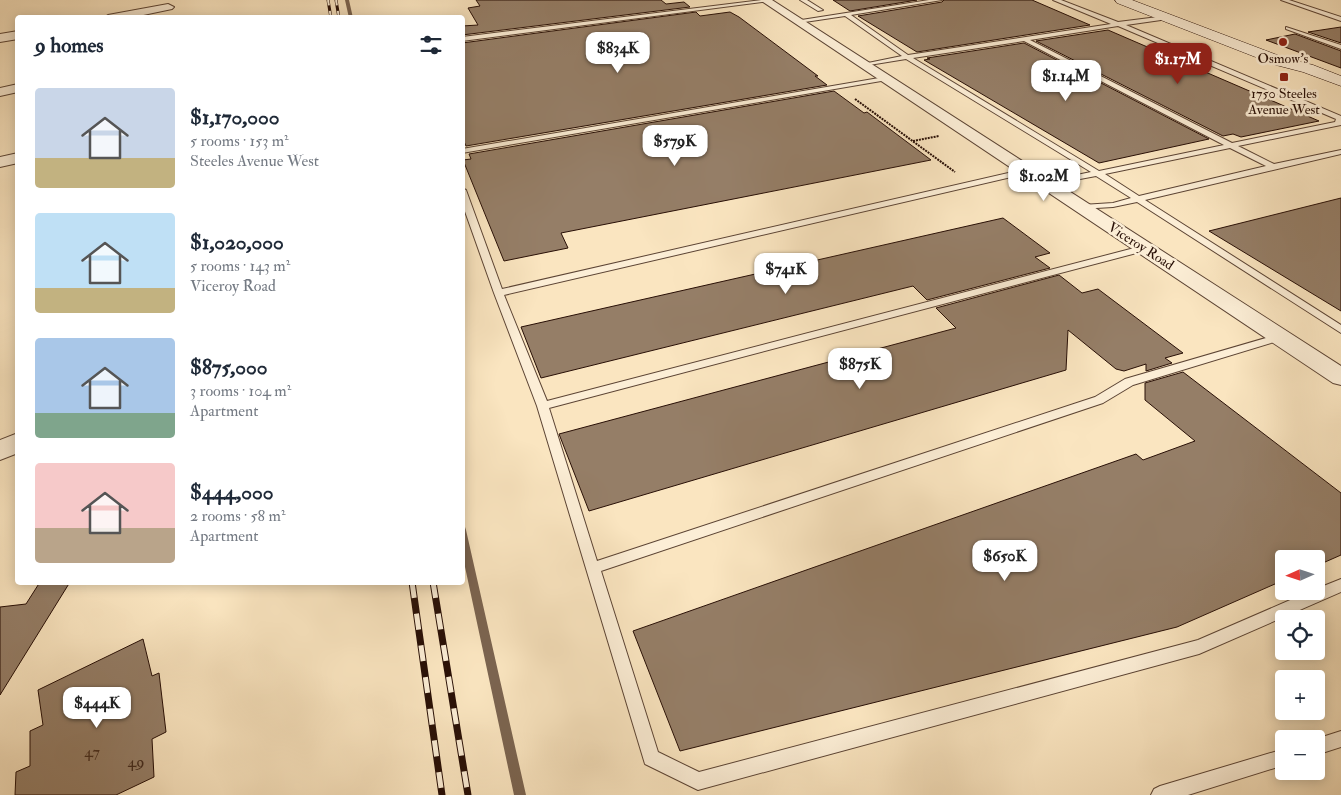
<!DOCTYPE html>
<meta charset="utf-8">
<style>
:root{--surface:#fff;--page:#f2f2f3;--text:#1f2937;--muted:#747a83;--accent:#8f2418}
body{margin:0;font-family:"IM FELL Double Pica",serif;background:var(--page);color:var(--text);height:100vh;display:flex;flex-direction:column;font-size:19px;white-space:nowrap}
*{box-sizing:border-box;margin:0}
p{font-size:16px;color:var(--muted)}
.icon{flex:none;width:28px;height:28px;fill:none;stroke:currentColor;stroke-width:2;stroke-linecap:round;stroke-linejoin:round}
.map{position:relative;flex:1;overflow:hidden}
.side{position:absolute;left:15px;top:15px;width:450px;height:570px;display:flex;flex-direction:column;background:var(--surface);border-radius:5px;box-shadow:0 2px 12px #0003}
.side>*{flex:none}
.needle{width:32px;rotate:267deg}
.buttons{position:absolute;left:1275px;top:550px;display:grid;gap:10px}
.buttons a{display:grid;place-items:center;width:50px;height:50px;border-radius:5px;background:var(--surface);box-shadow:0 2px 12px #0003;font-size:25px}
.price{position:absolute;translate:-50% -42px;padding:0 11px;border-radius:10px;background:#fff;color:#222;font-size:16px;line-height:32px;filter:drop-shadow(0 1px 2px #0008)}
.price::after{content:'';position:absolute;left:50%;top:30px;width:15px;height:11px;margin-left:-8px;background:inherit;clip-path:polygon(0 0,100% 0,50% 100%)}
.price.on{background:var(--accent);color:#fff}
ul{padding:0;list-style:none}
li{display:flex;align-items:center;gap:15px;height:125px;padding:0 20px}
li span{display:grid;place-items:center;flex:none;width:140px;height:100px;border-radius:5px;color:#555}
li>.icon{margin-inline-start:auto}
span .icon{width:60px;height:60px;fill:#fffc;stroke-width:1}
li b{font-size:21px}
h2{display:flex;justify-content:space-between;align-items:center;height:60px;padding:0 20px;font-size:21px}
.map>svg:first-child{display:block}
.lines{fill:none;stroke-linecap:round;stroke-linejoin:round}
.stream{fill:#7b6450;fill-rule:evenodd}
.building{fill:#957e67;stroke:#280f06}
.service-casing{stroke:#5c4434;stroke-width:2}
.minor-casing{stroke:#5c4434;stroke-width:2}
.secondary-casing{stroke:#280f06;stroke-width:1}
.path{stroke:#280f06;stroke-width:2;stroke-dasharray:2 1;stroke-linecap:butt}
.service{fill:#fceed6;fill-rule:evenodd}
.minor{fill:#fceed6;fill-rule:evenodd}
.secondary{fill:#fceed6;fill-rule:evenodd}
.rail-far1-casing{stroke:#280f06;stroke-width:3}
.rail-casing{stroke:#280f06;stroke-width:7}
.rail-far1{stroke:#fceed6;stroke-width:2;stroke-dasharray:5.5;stroke-linecap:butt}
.rail{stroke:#fceed6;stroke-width:5;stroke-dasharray:16;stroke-linecap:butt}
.poi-dot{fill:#8f2418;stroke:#fceed6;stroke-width:2}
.labels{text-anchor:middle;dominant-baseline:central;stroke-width:5;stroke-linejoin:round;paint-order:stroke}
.far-poi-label{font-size:14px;fill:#280f06;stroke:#fceed6}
.far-street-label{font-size:14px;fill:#280f06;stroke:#fceed6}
.near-number-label{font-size:16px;fill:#432b1e}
</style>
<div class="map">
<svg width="1341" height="795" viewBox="0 0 1341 795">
<rect width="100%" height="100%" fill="#fae5c0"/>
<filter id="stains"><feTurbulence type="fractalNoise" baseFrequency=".004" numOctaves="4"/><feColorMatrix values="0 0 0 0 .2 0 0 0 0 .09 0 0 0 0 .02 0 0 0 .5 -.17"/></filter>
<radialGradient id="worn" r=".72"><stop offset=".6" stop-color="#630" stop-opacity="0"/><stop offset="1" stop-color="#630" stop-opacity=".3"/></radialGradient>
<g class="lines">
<path class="stream" d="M345 0H349L353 18H349Z
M462 527H465L466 530 526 795H514L462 553Z"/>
</g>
<path class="building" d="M476 0H661L666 4 684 2 690 7 462 35V26L478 25 468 8 480 6Z
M833 0H917L850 11Z
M944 0H1032L1090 25 917 52 858 16 942 2Z
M696 12 700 16 730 12 739 17 818 76H815L827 85 466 146 462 137V43Z
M1341 27V43L1308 32Z
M1108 30 1319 121 1241 137 1233 134 1223 136 1036 41Z
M1295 34 1341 51V68L1266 40Z
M1024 43 1209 139 1099 163 924 60 930 59 927 58Z
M834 91 864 113 867 112 931 160 561 233 568 248 504 261 463 160 471 159 469 154Z
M1341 198V311L1209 231Z
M1003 218 1050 253 1035 257 1050 268 927 300 913 286 541 378 521 327Z
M1059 275 1082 293 1098 289 1183 353 1165 358 1172 363 1146 371V364L1124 371 1116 369 1068 330 1066 370 589 511 559 434 956 328 936 308Z
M1183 372 1341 493V555L1316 566V559H1284V580L1177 627 680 751 633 631 1136 454 1143 460 1195 441 1145 400V383Z
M40 582H70L0 695V607L26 604Z
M143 639 152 676 159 673 166 732 152 739 154 777 116 795H15L16 772 30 766V731L43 725 38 690Z"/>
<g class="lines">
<g class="service-casing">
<path id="service" d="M762 0 769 1 462 41V37Z
M800 0H807L823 10 818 11Z
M929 0H942L851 15 908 55 1111 24 1053 0H1061L1118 22 1166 16 1168 19 1126 25 1341 116V125L1238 146 1274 164 1341 150V154L1145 200 1341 325V333L1137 202 1113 207 1079 209 1078 207 1082 205 1113 203 1131 198 1096 176 1043 186V182L1091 172 906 59 863 66V64L902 56 845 16 798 23 795 21ZM1118 26 1336 119 1335 122 1232 143 1030 40ZM1024 41 1224 145 1099 171 913 58ZM1230 148 1266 166 1139 196 1105 174Z
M1281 0H1289L1341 17V21Z
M1286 27 1341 45V49L1286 29Z
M885 77 888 79 887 80 462 153V149Z
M1026 169 1030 171 1029 173 504 295 547 401 1142 246 1145 245 1149 248 1148 250 549 408 597 561 1095 397 1125 379 1276 335 1280 334 1285 337 1284 339 1133 385 1103 403 601 571 658 752 699 772 1198 640 1311 591H1316V589L1341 579V592L1199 654 698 790 645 764 537 406 494 293 462 203V188L466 190 502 289Z
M1341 731V747L1316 755V739Z
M1284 749V765L1188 795H1151L1154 789 1160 786Z"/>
</g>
<g class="minor-casing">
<path id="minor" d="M760 0H772L1341 366V385L1333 383Z
M168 4 174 7 172 9 129 18H103L108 15Z
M18 31V39L0 42V34Z
M18 84V92L0 96V88Z
M18 153V163L0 167V157Z
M18 433V453L0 460V440Z"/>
</g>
<g class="secondary-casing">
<path id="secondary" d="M1115 0H1132L1285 58 1313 65 1341 76V86L1303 72 1276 65 1117 3Z"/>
</g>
<path class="path" d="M855 99 955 172
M913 141 939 136"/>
<use href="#service" class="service"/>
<use href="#minor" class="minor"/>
<use href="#secondary" class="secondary"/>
<g class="rail-far1-casing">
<path id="rail-far1" d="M328 0 331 18
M336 0 339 18"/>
</g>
<g class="rail-casing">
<path id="rail" d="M412 582 442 795
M433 582 468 795"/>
</g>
<use href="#rail-far1" class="rail-far1"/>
<use href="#rail" class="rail"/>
</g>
<g class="poi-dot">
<circle cx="1283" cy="42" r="5"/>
<rect x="1279" y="72" width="10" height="10" rx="2.5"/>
</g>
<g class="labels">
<g class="far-poi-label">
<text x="1283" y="58">Osmow's</text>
<text x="1284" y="93">1750 Steeles<tspan x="1284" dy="16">Avenue West</tspan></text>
</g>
<g class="far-street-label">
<text transform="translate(1141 246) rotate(33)">Viceroy Road</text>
</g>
<g class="near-number-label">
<text x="92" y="752">47</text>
<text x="136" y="762">49</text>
</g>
</g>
<rect width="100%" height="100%" filter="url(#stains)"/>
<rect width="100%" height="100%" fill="url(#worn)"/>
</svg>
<div class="buttons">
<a><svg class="needle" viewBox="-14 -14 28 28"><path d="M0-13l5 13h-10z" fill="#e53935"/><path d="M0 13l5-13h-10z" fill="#747a83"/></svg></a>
<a><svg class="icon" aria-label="locate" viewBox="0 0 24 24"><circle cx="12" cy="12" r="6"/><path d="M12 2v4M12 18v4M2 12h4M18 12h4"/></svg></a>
<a>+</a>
<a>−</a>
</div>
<b class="price" style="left:618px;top:74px">$834K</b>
<b class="price on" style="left:1178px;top:85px">$1.17M</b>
<b class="price" style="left:1066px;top:102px">$1.14M</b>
<b class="price" style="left:675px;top:167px">$579K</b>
<b class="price" style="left:1044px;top:202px">$1.02M</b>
<b class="price" style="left:786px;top:295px">$741K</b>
<b class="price" style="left:860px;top:390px">$875K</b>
<b class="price" style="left:1005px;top:582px">$650K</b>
<b class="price" style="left:97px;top:729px">$444K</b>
<section class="side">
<h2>9 homes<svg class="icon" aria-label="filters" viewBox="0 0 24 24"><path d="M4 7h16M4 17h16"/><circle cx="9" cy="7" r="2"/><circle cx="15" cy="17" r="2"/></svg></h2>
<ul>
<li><span style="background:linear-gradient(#c9d6e8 70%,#c2b280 0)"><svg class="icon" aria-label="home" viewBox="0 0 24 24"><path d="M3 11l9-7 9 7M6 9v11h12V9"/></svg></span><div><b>$1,170,000</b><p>5 rooms · 153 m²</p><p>Steeles Avenue West</p></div></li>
<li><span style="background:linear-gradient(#bfe0f5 75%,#c2b280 0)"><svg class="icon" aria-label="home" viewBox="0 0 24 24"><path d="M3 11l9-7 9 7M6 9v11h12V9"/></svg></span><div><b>$1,020,000</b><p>5 rooms · 143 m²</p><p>Viceroy Road</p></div></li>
<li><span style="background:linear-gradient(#a9c7e8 75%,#7fa58c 0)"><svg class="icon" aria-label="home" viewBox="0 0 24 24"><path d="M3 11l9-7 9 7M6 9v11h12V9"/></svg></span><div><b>$875,000</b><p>3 rooms · 104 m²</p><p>Apartment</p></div></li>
<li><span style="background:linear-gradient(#f6c9c9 65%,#b9a48a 0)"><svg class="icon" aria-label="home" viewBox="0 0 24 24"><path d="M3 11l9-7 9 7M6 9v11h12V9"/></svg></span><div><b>$444,000</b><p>2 rooms · 58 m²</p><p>Apartment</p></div></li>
</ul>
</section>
</div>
